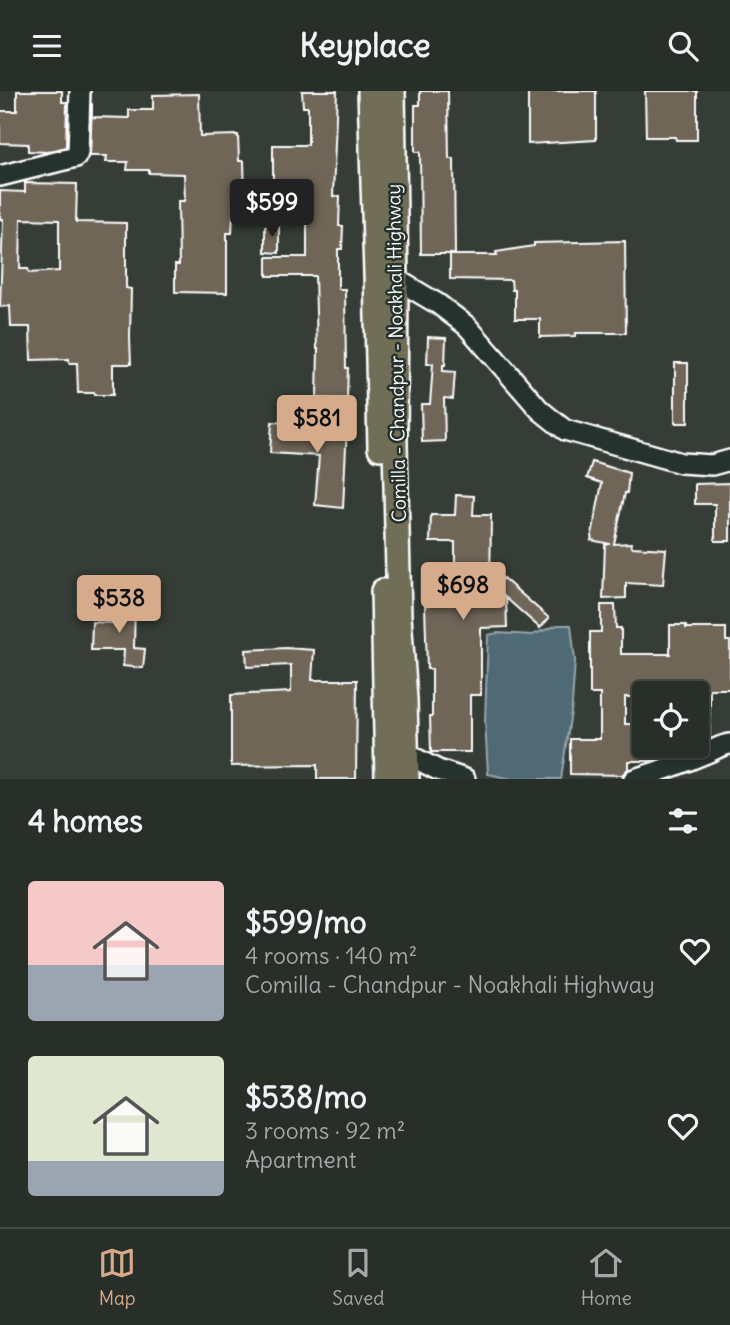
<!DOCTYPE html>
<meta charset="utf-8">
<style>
:root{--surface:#282e28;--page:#343a34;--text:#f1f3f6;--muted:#a5a8a8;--line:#444a45;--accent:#d6ab8b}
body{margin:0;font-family:Delius,sans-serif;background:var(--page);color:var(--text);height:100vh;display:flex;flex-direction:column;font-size:26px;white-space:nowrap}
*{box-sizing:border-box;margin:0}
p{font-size:23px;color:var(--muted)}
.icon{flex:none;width:38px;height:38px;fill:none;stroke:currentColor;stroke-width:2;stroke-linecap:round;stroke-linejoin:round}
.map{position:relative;height:688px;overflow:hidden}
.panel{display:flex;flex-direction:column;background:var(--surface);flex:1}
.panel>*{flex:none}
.buttons{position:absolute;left:632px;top:590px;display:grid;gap:14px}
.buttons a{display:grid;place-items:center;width:77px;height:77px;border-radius:7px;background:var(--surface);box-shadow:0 2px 5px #0004,0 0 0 2px var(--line);font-size:35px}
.price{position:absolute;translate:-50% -60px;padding:0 16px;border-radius:7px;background:var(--accent);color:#111;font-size:23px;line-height:46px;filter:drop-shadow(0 2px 4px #0008)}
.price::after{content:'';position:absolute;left:50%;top:42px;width:21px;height:16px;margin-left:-10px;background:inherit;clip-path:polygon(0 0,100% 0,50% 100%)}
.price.selected{background:#222;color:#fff}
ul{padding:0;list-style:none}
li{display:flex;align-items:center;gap:21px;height:175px;padding:0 28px}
li span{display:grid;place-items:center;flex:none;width:196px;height:140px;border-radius:7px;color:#555}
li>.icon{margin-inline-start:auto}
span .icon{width:84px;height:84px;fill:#fffc;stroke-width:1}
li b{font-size:30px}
h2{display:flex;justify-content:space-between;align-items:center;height:84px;padding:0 28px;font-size:30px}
header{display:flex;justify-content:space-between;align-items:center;height:91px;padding:0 28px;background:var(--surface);font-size:32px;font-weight:700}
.dock{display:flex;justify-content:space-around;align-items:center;height:98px;border-top:2px solid var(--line);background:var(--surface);font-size:19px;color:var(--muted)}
.dock a{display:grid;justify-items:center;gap:4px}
.dock .selected{color:var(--accent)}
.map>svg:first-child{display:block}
.water{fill:#506a75;stroke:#96a6ac;stroke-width:2}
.building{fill:#706659;stroke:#fff;stroke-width:2;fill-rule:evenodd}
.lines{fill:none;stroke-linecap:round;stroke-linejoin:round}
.minor-casing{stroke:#fff;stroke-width:24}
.major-casing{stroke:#fff;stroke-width:28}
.minor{stroke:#26332d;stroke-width:19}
.major{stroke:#716e59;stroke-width:23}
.labels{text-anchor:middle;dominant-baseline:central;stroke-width:5;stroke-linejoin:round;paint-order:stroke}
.street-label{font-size:19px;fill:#fff;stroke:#26332d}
</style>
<header><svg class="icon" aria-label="menu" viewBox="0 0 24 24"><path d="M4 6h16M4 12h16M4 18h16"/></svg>Keyplace<svg class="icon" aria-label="search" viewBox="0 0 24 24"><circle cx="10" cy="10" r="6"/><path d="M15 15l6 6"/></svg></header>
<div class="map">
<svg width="730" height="688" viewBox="0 0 730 688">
<rect width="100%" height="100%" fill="#353d36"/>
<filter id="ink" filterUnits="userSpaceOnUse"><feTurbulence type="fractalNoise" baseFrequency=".0143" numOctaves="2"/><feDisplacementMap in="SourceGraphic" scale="14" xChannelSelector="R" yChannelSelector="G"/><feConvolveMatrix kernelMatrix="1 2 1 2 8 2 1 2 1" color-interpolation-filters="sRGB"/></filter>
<g filter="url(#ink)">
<path class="water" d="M558 534H571L575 569 572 614 561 688H511L488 683 485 630 488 544 498 542 532 544Z"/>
<path class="building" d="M17 0H62V11H67L66 56 47 61 28 60V53L0 52V20H17Z
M302 0H337L333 105H340L339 135H343L342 158H338V198H345L346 277H348L347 308 317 307 318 258H317L315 185H267V166H307V130H300L301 102H273V54H308V16H303Z
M420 0H448L449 68H454L455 163H421L420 61H415V14H420Z
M528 0H596V49L528 53Z
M645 0H697V49H676L675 46H646Z
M199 3 200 45 238 44 239 70H244L245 105H234L232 142H227V202L175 201V174H179L178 110H185L184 83 149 82V79H127L128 71H106L107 65H90L92 12V26L129 27V19H153V4Z
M25 92 77 93 76 131 126 132V197L131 198 130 247 131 273H113V304H94V302H78L77 272H69V268L31 269 30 236H11L10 215 0 216 3 128H0V100L25 101ZM21 128 59 129V180L29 182 28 178H20Z
M265 135H279V162L265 161Z
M625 150 626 242H576V245L540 246V228H515V199H512L511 189 450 188V164H497L496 161 534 155V152Z
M428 246 446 247 445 274H443V280L455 281 453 308 444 307 445 350 422 351 421 313H430L433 273H427Z
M675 272H688V332H675Z
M272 331 347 335 343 417 315 414 319 365 270 362Z
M592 371 629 382 627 402H625L614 453 631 452 632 456 666 458 663 494 626 492V507L603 508 605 453H610L591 449 602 392 587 387Z
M730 392V450H715V413H695V393Z
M456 404 474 405 473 424H491L490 500H492V507H506L494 497 503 487 549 527 540 537 506 507 507 536 481 537V604H470V661H431L430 625H432V578H427L425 514H429V480H455V451H430L431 424H455Z
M114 510 135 511 134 557 145 558 143 577 123 575 124 559H91L92 531 114 532Z
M601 514H615L616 537H621V563H670V534H686V537H726V550H730V598H710V647L696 653V602H643V606H625V633H644V654H672V663L650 670H628V678L622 684 570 683V648H600V603H590V541H601Z
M286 557 314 559 312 589H357L356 688H317V674L231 675V604L291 601V574L247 576 246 559Z"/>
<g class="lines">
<g class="minor-casing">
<path id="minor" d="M0 85 76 66 78 62 80 0
M396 188 438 213 467 235 540 319 565 339 681 372 712 374 730 369
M407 663 438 679 465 688
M634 688C658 681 681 673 704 663 713 660 720 654 730 653"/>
</g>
<g class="major-casing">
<path id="major" d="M370 0 376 182 380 357
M393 0 396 188 395 352 399 525 405 608 407 688
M383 500 387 688"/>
</g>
<use href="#minor" class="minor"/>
<use href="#major" class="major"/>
</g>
</g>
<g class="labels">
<g class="street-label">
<text transform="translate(396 262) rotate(-91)">Comilla - Chandpur - Noakhali Highway</text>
</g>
</g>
</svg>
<div class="buttons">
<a><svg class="icon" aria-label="locate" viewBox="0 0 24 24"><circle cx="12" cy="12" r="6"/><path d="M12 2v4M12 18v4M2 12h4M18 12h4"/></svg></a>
</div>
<b class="price selected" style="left:272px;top:148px">$599</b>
<b class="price" style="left:317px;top:364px">$581</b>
<b class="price" style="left:463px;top:531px">$698</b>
<b class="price" style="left:119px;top:544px">$538</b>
</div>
<section class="panel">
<h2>4 homes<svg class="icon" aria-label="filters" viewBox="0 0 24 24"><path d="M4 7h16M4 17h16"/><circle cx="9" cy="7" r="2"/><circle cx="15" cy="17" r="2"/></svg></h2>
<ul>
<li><span style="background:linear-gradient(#f6c9c9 60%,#9aa5b1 0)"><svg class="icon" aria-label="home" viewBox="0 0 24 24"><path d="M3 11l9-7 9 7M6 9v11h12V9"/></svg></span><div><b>$599/mo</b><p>4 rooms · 140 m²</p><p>Comilla - Chandpur - Noakhali Highway</p></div><svg class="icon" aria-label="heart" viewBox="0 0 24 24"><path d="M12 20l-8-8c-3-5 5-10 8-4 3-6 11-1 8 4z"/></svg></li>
<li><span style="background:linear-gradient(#dfe7d0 75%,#9aa5b1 0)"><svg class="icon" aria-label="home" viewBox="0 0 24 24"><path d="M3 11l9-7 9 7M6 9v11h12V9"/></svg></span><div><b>$538/mo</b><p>3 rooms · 92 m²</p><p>Apartment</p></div><svg class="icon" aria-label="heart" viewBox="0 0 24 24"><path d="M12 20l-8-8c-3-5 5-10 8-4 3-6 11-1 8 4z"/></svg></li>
</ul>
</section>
<nav class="dock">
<a class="selected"><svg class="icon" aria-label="map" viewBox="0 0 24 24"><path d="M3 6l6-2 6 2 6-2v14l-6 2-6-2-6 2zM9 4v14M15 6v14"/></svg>Map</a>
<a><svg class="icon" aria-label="saved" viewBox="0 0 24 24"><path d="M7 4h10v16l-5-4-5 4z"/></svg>Saved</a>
<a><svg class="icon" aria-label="home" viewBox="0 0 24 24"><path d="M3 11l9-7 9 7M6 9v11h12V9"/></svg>Home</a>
</nav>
